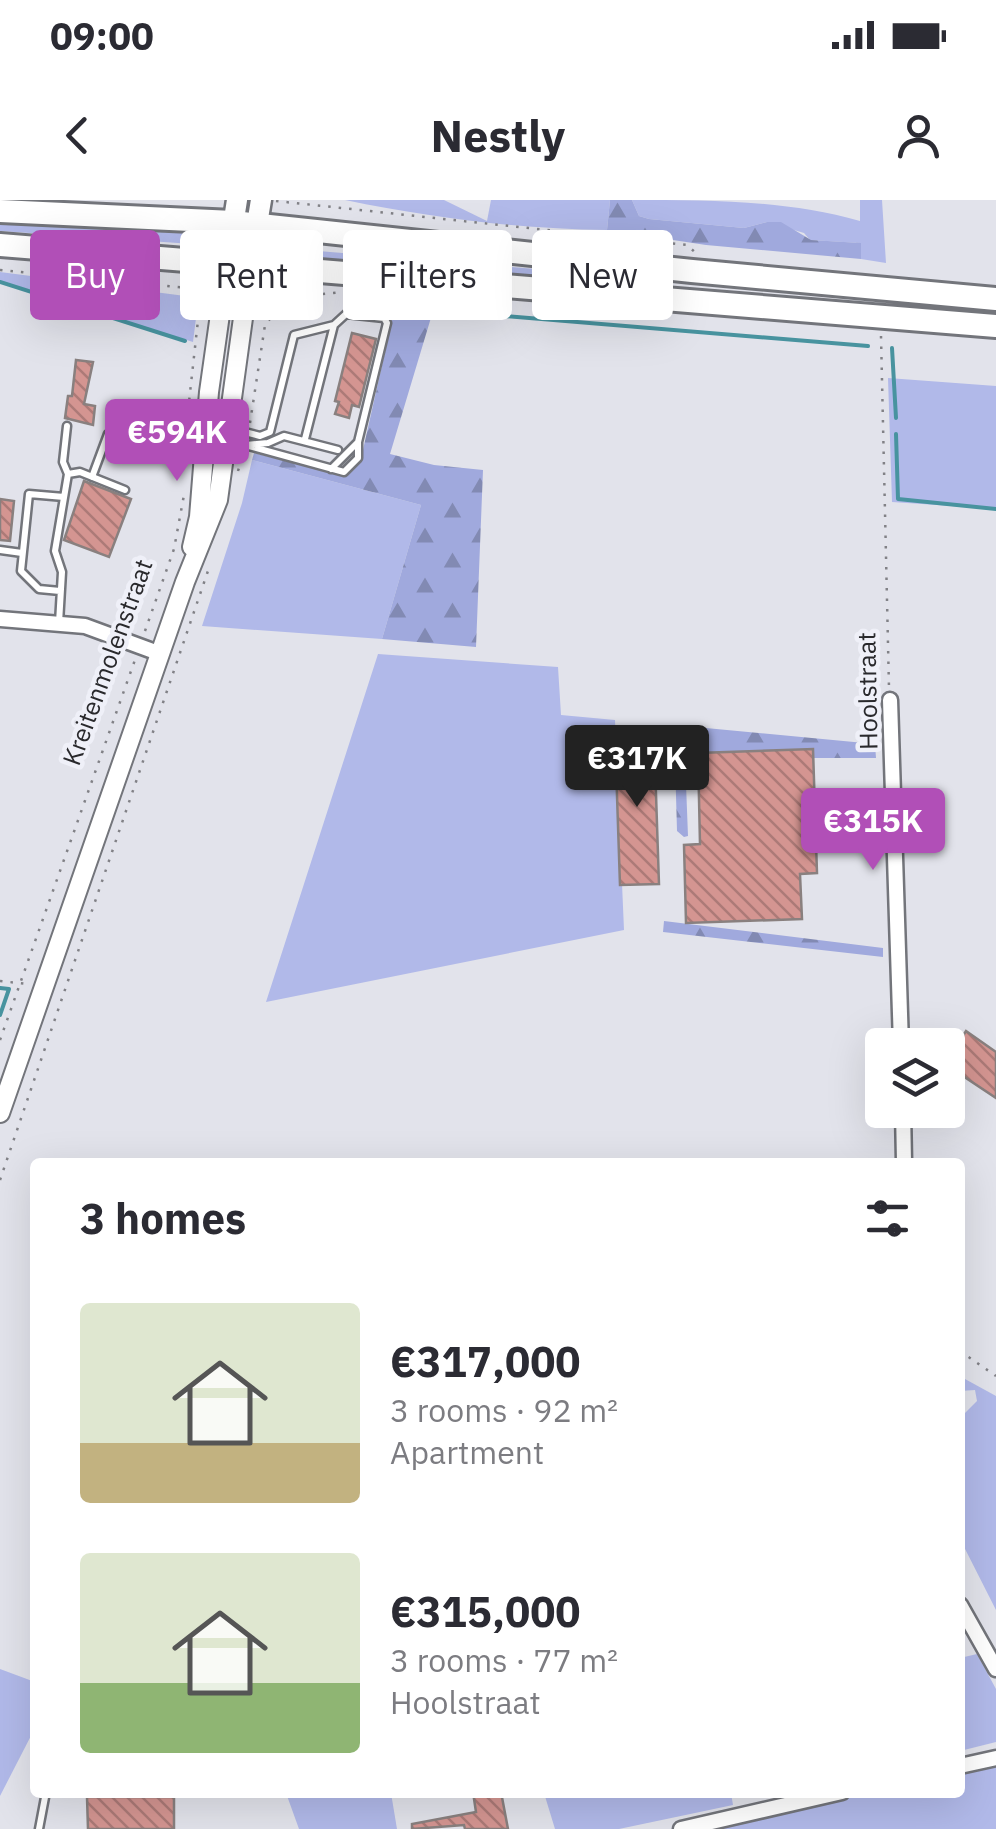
<!DOCTYPE html>
<meta charset="utf-8">
<style>
:root{--surface:#fff;--page:#f2f2f3;--text:#2b2b33;--muted:#7c7c81;--accent:#b14fb7}
body{margin:0;font-family:"IBM Plex Sans",sans-serif;background:var(--page);color:var(--text);height:100vh;display:flex;flex-direction:column;font-size:38px;white-space:nowrap}
*{box-sizing:border-box;margin:0}
p{font-size:32px;color:var(--muted)}
.icon{flex:none;width:55px;height:55px;fill:none;stroke:currentColor;stroke-width:2;stroke-linecap:round;stroke-linejoin:round}
.map{position:relative;flex:1;overflow:hidden}
.panel{position:absolute;left:30px;top:958px;width:935px;height:640px;display:flex;flex-direction:column;background:var(--surface);border-radius:10px;box-shadow:0 10px 40px #0002}
.panel>*{flex:none}
.top-card{position:absolute;left:30px;top:30px;width:938px;height:90px;display:flex;gap:20px}
.controls{position:absolute;left:865px;top:828px;display:grid;gap:20px}
.controls a{display:grid;place-items:center;width:100px;height:100px;border-radius:10px;background:var(--surface);box-shadow:0 10px 40px #0002;font-size:50px}
.price{position:absolute;translate:-50% -85px;padding:0 22px;border-radius:10px;background:var(--accent);color:#fff;font-size:32px;line-height:65px;filter:drop-shadow(0 2px 5px #0008)}
.price::after{content:'';position:absolute;left:50%;top:60px;width:30px;height:22px;margin-left:-15px;background:inherit;clip-path:polygon(0 0,100% 0,50% 100%)}
.price.selected{background:#222;color:#fff}
ul{padding:0;list-style:none}
li{display:flex;align-items:center;gap:30px;height:250px;padding:0 50px}
li span{display:grid;place-items:center;flex:none;width:280px;height:200px;border-radius:10px;color:#555}
li>.icon{margin-inline-start:auto}
span .icon{width:120px;height:120px;fill:#fffc;stroke-width:1}
li b{font-size:42px}
h2{display:flex;justify-content:space-between;align-items:center;height:120px;padding:0 50px;font-size:42px}
.pill{padding:0 35px;border-radius:10px;background:var(--surface);box-shadow:0 10px 40px #0002;font-size:35px;line-height:90px}
.pill.selected{background:var(--accent);color:#fff}
.status{display:flex;justify-content:space-between;align-items:center;height:70px;padding:0 50px;background:var(--surface);direction:ltr}
.status svg{height:28px;fill:currentColor}
header{display:flex;justify-content:space-between;align-items:center;height:130px;padding:0 50px;background:var(--surface);font-size:45px;font-weight:800}
.map>svg:first-child{display:block}
.green{fill:#b1b9e9}
.forest{fill:url(#forest-firs)}
.lines{fill:none;stroke-linecap:round;stroke-linejoin:round}
.stream{stroke:#48939f;stroke-width:4}
.building{fill:url(#building-back-hatch);stroke:#89807f;stroke-width:2.5}
.service-casing{stroke:#73757b;stroke-width:11}
.minor-casing{stroke:#73757b;stroke-width:19}
.tertiary-casing{stroke:#73757b;stroke-width:22}
.secondary-casing{stroke:#73757b;stroke-width:25}
.primary-casing{stroke:#73757b;stroke-width:28}
.path{stroke:#818186;stroke-width:2.5;stroke-dasharray:2.5 8;stroke-linecap:butt}
.service{stroke:#fff;stroke-width:6}
.minor{stroke:#fff;stroke-width:14}
.tertiary{stroke:#fff;stroke-width:18}
.secondary{stroke:#fff;stroke-width:20}
.primary{stroke:#fff;stroke-width:22}
.labels{text-anchor:middle;dominant-baseline:central;stroke-width:9;stroke-linejoin:round;paint-order:stroke}
.street-label{font-size:25px;fill:#29292c;stroke:#eff0f8}
</style>
<div class="status"><b>09:00</b><svg viewBox="0 0 49 12"><path d="M0 12V9h3v3zM5 12V6h3v6zM10 12V3h3v9zM15 12V0h3v12zM26 1h20v11H26zM47 4h2v5h-2z"/></svg></div>
<header><svg class="icon" aria-label="back" viewBox="0 0 24 24"><path d="M15 5l-7 7 7 7"/></svg>Nestly<svg class="icon" aria-label="person" viewBox="0 0 24 24"><circle cx="12" cy="8" r="4"/><path d="M4 21q1-7 8-7t8 7"/></svg></header>
<div class="map">
<svg width="996" height="1629" viewBox="0 0 996 1629">
<defs>
<pattern id="forest-firs" width="22" height="20" patternUnits="userSpaceOnUse" patternTransform="scale(2.5)"><rect width="22" height="20" fill="#a0a9dd"/><path d="M5 1l3.5 6h-7zM16 11l3.5 6h-7z" fill="#828ab3"/></pattern>
<pattern id="building-back-hatch" width="6" height="6" patternUnits="userSpaceOnUse" patternTransform="scale(2.5)"><rect width="6" height="6" fill="#d49591"/><path d="M-1 5l2 2M0 0l6 6M5-1l2 2" fill="none" stroke="#ac7a77"/></pattern>
</defs>
<rect width="100%" height="100%" fill="#e2e3eb"/>
<path class="green" d="M345 0H444L487 21 491 0H610L607 30C518 29 433 18 345 0Z
M632 0C709 0 786 0 860 21V0H882L886 63 861 59 860 43 810 40 804 33 767 22 744 28 649 19 639 16Z
M0 18 195 29 193 44 0 31Z
M294 49 584 73 660 86 292 60Z
M0 72 193 97 196 118 193 142 0 82Z
M888 178 996 186V309L892 302Z
M252 260 421 305 382 439 202 426 242 303Z
M378 454 558 467 561 515 615 520 624 730 266 802Z
M965 1179 996 1196V1410L960 1339V1218L977 1201 975 1190 960 1191V1180Z
M977 1454 996 1489V1542L960 1551V1458Z
M0 1469 35 1482V1528L0 1596Z
M996 1563V1629H708L865 1593 960 1592V1570Z
M286 1593H391L397 1629H299Z
M544 1593H731L733 1605 619 1629H555Z"/>
<path class="forest" d="M610 0H632L639 16 649 19 744 28 767 22H781L811 40 861 43V59L706 45 607 30Z
M384 97 436 101 390 254 434 265 483 270 476 447 382 439 421 305 252 260 254 253 343 276 360 263 392 121 388 114 382 113Z
M674 525 875 544 876 558H810L809 553 685 558 688 636 684 637 677 631Z
M664 721 883 748V757L663 732Z"/>
<g class="lines">
<path class="stream" d="M0 82 185 141
M395 107 868 146
M892 148 896 218
M896 234 898 299 996 309
M0 788 9 789 0 815"/>
</g>
<path class="building" d="M352 133 376 139 359 207 352 205 349 218 335 214 339 202 335 201Z
M76 160 93 162 84 204 95 206 93 225 65 218 68 196H72Z
M84 281 131 299 109 357 64 340Z
M0 299 14 301 10 341 0 340Z
M654 534 659 684 620 685 615 536Z
M813 549 817 673 800 674 802 719 686 723 684 645 700 644 698 553Z
M966 831 996 852V898L948 866V859Z
M473 1592H501L508 1629H465L464 1625 412 1629V1624L476 1612Z
M87 1597H174V1629H88Z"/>
<g class="lines">
<g class="service-casing">
<path id="service" d="M346 114 384 118 387 123 358 242V258L344 272 245 245 204 239 229 228 260 236 270 232 294 135 334 125Z
M305 239 334 125
M246 245 268 243 284 236 338 250
M331 269 357 243
M68 274 80 272 125 290
M92 277 108 234
M0 350 22 353
M60 391 39 389 21 371 29 294 64 297
M59 423 62 372 55 351 68 274 63 262 67 226
M39 1629 46 1592"/>
</g>
<g class="minor-casing">
<path id="minor" d="M0 419 85 426 161 454
M890 500 901 845
M903 910 904 962
M960 1405 996 1469
M960 1566 996 1558
M681 1629 842 1592"/>
</g>
<g class="tertiary-casing">
<path id="tertiary" d="M192 347 199 317 209 192 227 65
M0 913 185 382 218 300 250 67"/>
</g>
<g class="secondary-casing">
<path id="secondary" d="M227 65 237 0
M250 67 261 0"/>
</g>
<g class="primary-casing">
<path id="primary" d="M0 11 233 22 692 71 996 99
M0 45 996 126"/>
</g>
<path class="path" d="M276 1 687 45 697 54
M0 70 208 90
M260 95 287 98 342 92
M881 136 889 488
M250 223 265 125 286 99
M189 242 188 211 199 111 194 81
M238 271 243 255
M145 431 174 349 184 295
M0 781 28 784
M0 840 136 457
M0 980 210 365
M960 1151 996 1176"/>
<use href="#service" class="service"/>
<use href="#minor" class="minor"/>
<use href="#tertiary" class="tertiary"/>
<use href="#secondary" class="secondary"/>
<use href="#primary" class="primary"/>
</g>
<g class="labels">
<g class="street-label">
<text transform="translate(107 462) rotate(-70)">Kreitenmolenstraat</text>
<text transform="translate(867 491) rotate(-91)">Hoolstraat</text>
</g>
</g>
</svg>
<div class="controls">
<a><svg class="icon" aria-label="layers" viewBox="0 0 24 24"><path d="M12 4l9 5-9 5-9-5zM3 14l9 5 9-5"/></svg></a>
</div>
<b class="price" style="left:177px;top:284px">€594K</b>
<b class="price selected" style="left:637px;top:610px">€317K</b>
<b class="price" style="left:873px;top:673px">€315K</b>
<div class="top-card">
<a class="pill selected">Buy</a>
<a class="pill">Rent</a>
<a class="pill">Filters</a>
<a class="pill">New</a>
</div>
<section class="panel">
<h2>3 homes<svg class="icon" aria-label="filters" viewBox="0 0 24 24"><path d="M4 7h16M4 17h16"/><circle cx="9" cy="7" r="2"/><circle cx="15" cy="17" r="2"/></svg></h2>
<ul>
<li><span style="background:linear-gradient(#dfe7d0 70%,#c2b280 0)"><svg class="icon" aria-label="home" viewBox="0 0 24 24"><path d="M3 11l9-7 9 7M6 9v11h12V9"/></svg></span><div><b>€317,000</b><p>3 rooms · 92 m²</p><p>Apartment</p></div></li>
<li><span style="background:linear-gradient(#dfe7d0 65%,#8fb573 0)"><svg class="icon" aria-label="home" viewBox="0 0 24 24"><path d="M3 11l9-7 9 7M6 9v11h12V9"/></svg></span><div><b>€315,000</b><p>3 rooms · 77 m²</p><p>Hoolstraat</p></div></li>
</ul>
</section>
</div>
